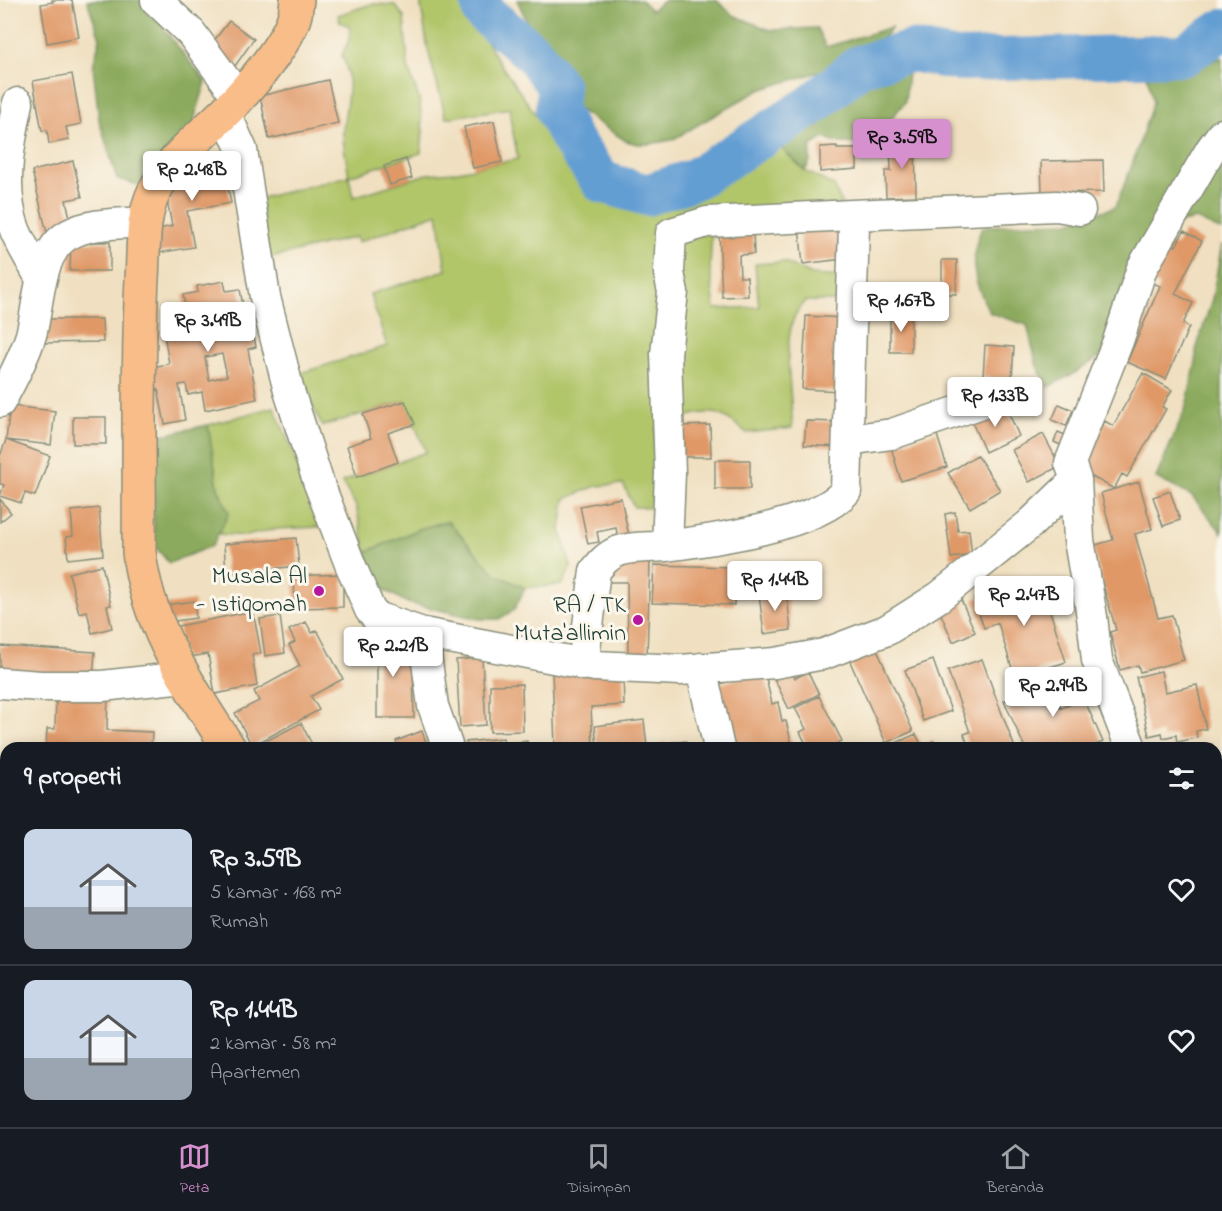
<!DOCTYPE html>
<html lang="id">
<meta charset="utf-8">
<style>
:root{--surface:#171b24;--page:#20242c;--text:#f1f3f6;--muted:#9ea1a6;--line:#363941;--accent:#d690ce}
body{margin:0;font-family:"Indie Flower",sans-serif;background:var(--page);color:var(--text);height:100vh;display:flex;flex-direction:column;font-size:22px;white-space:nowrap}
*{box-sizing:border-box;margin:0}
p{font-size:20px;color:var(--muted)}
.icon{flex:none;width:33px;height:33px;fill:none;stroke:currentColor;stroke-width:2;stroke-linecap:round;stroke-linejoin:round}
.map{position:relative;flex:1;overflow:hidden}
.sheet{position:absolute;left:0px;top:742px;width:1222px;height:386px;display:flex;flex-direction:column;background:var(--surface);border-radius:18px 18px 0 0;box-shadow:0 3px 15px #0003}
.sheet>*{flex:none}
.price{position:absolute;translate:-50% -51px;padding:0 14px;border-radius:6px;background:#fff;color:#222;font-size:20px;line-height:39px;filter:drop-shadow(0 2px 3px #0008)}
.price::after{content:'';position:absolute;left:50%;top:36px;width:18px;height:14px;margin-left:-9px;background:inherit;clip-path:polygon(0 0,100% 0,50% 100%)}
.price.current{background:var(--accent);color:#111}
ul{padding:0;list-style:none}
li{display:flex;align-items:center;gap:18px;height:150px;padding:0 24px}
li+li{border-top:2px solid var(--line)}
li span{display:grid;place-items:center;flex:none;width:168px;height:120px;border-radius:12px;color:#555}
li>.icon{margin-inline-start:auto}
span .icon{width:72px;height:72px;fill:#fffc;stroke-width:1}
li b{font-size:26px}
h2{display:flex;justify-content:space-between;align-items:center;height:72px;padding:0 24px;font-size:26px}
.menu{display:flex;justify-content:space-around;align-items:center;height:84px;border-top:2px solid var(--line);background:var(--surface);font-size:16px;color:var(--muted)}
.menu a{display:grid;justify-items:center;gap:3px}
.menu .current{color:var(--accent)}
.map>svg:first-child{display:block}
.green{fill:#b1c569;stroke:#68814e;stroke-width:1.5}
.forest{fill:#8caa5d;stroke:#567448;stroke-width:1.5}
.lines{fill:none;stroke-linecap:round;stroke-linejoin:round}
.river{stroke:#649ed3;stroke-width:42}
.building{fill:#e09866;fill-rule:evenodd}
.minor-casing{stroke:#888e7a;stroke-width:33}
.major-casing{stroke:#888e7a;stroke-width:36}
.minor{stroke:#fff;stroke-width:30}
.major{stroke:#f8bd89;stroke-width:33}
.poi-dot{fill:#b5179e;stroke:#fbf7ec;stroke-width:2}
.labels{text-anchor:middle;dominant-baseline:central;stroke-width:6;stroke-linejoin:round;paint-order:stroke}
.poi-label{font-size:24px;fill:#1f3d34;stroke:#fbf7ec;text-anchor:end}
</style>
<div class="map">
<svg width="1222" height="1127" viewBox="0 0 1222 1127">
<rect width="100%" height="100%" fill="#fbf7ec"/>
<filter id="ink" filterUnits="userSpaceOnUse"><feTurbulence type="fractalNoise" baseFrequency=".0167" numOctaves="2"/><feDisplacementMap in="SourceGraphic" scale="12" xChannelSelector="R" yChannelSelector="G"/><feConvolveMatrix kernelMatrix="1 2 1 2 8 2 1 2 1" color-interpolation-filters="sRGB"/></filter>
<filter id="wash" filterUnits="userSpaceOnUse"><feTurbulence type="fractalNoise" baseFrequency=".008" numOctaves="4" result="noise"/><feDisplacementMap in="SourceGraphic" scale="24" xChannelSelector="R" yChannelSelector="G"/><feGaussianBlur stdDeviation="1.35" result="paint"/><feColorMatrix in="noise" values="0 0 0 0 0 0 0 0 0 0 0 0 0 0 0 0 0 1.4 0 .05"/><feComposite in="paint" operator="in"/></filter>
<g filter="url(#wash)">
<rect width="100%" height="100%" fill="#f0e0c1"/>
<path class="green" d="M420 0H461L501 65 548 132 608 199 627 203 693 201 778 145 805 171 834 186 842 204 712 228 710 268 715 309 759 307 755 264 784 262 812 275 839 277V301H806C803 305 797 310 795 315 781 348 793 393 792 428L747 433C738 426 725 414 713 413 695 411 673 422 656 428V508L634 507 623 484 596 486 565 499 561 531 571 567 562 585 525 588 495 574 448 521 422 528 366 552 356 506 342 482 426 452 405 401 322 426 298 374 387 346 370 294 446 270 438 213 358 242 356 237 266 259 261 198 349 176C347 163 343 148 343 134 344 105 355 83 342 55 346 46 353 35 349 26L340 22 338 15 372 4 395 5 404 17 408 67 419 99 423 131 421 153 349 176 353 197 427 174 453 172 518 159 510 117 511 108 446 118 428 50Z
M274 407 309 491 319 527 274 529 247 536 217 534 229 513 218 488 208 425Z"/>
<path class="forest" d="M87 0H150L163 28 206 82 195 117 190 161 146 187 117 179 99 120 93 66 100 38Z
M517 0H641L651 10 665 0H716L733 15 770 30 817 28 826 47 892 27 875 48 836 67 762 89 739 101 672 140 649 144H638L626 141 579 110 552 61 534 36Z
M1222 57V231L1196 219 1155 230 1102 355 1073 374 1048 387 1037 366 1027 325 990 313C973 282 968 260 982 227L1027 223 1069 222 1115 207 1131 168 1153 102 1145 66C1171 63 1197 70 1222 57Z
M908 72 905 102 881 131 866 144 840 143 824 138 811 146 810 161 805 171 778 145C810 106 860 83 908 72Z
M1222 244V533L1192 496 1156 478 1186 407 1196 362V350L1212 299Z
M208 425 218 488 229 513 212 546 169 563 154 545 153 437Z
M448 521 495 574 525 588 514 610 499 619H479L408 603 379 587 366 552 422 528Z"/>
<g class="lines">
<path class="river" d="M481 0 483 12 534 54 558 87 556 110 571 139 602 182 647 195 695 179 812 105 859 66 912 51 957 60 1184 55 1222 30"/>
</g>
<g id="blocks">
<path class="building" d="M52 0H72L79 37 47 43 41 4 53 2Z
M229 21 254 39 235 66 216 53 220 47 213 42Z
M72 74 81 124 66 127 69 140 49 144 47 130 42 131 33 81Z
M328 80 338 123 269 139 260 96Z
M494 121 502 162 473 168 464 127Z
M898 139H915L916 196 886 197 885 171H891L890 146H899Z
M837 146V149H857V169L820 172V147Z
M222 157 231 203 187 211 194 247 159 253 155 230 172 226 164 184 196 178 193 162Z
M406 159 412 178 390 185 384 166Z
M1103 160 1104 192 1042 193 1041 161Z
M73 161 82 197 66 200 72 227 47 233 32 171Z
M839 222 843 259 803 264 799 227Z
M753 230 754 254 739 255 740 277H747L748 296 722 297 719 232Z
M1184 231 1202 241 1175 294 1193 303 1183 324 1189 327 1166 379 1127 362 1160 286 1145 279 1164 240 1176 246Z
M71 242H110V271H70Z
M942 260H957L956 294H942Z
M224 281 226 291 240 289 244 312 249 311 256 347 248 349 257 399 205 410 202 392 188 395 186 384 179 385 185 420 165 424 158 389 155 390 151 367 169 364 163 327 188 322 183 295 198 292 197 286ZM222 354 227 376 209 380 205 357Z
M911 314V352H890V315Z
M806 316 844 318 841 391 802 389Z
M40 319H102L103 342 40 343Z
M985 345 1014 347 1012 378 983 377Z
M1143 373 1172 390 1162 407 1166 409 1127 477 1122 474 1114 489 1078 469 1105 421 1113 426Z
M405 401 415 424 388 433 398 462 357 477 347 446 371 438 363 414Z
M1059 404 1073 410 1066 426 1052 420Z
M1005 405 1019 436 985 452 971 420Z
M10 406 55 411 51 445 6 440Z
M73 417H106V444H73Z
M806 421 840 422 838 447 804 445Z
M710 425 711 457H679V426Z
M936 432 947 467 901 481 891 447Z
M1058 432 1072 438 1067 448 1054 442Z
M1043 434 1060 466 1029 482 1012 450Z
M6 440 50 456 35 496 25 493 21 503 0 496 4 485 0 484V456Z
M977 455 1000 490 970 508 948 473Z
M715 460H750V489H715Z
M1139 482 1152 529 1135 534 1158 618 1172 615 1184 660 1140 672 1138 665 1120 670 1110 632 1116 630 1092 546 1113 540 1101 493Z
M1170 491 1180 520 1163 526 1153 497Z
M621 498 629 536 618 538 616 528 597 532 599 542 588 544 580 506Z
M0 499 11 513 0 522Z
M99 508 103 555 68 559 66 537 73 536 71 511Z
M955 512 958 531 969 530 972 555 951 558 945 514Z
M296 538 299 566 226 573 224 544Z
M650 562 647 657 628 658 627 582H600L618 564Z
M102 565 111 605 107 606 112 628 92 633 87 611 79 613 69 573Z
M654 565 735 567 734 605 652 603Z
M343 574V607L295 608 294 576Z
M1040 579 1066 662 1015 678 998 623 984 628 974 599Z
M786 589 791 630 764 634 759 594Z
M959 595 975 632 953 642 937 605Z
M194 601 196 618 168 622 166 605Z
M253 611 261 653 252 655 257 686 215 694 208 654 184 658 178 626Z
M280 616 285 653 265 656 260 619Z
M306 622 312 633 317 630 343 679 311 696 319 710 252 746 235 713 259 701 254 691 300 666 289 645 295 642 289 630Z
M369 630H392V653H413L414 718H377V650H369Z
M875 645 913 731 886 743 848 657Z
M0 646 95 652 93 679 0 674Z
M482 658 486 725 460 727 456 660Z
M982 659 995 695 1015 748H969L964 734 970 732 948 671Z
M933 660 951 711 923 721 905 670Z
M788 664 795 678 808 672 819 694 789 709 771 672Z
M764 669 772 704 778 702 782 721H786L792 745 778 748H727L712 686 737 679Z
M552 671 623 672 624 705 591 707 593 745 555 747Z
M1161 671 1165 692 1197 685 1206 729 1196 731 1197 738 1177 742 1176 735 1163 738 1162 733 1149 736 1136 677Z
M1064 674 1073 693 1057 700 1061 708 1084 699 1103 742 1087 748H1025L1004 701Z
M522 684 523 731 490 732V685Z
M56 693 108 694 107 730 152 732 151 748H46L47 729H55Z
M819 696 842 741 828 748H808L800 732 806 729 795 708Z
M644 720 647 747 597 748 595 726Z
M301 723 314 748H265L262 743Z
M422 731 428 748H398L396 741Z
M916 734 922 746 933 741 937 748H885Z
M503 738 504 744 527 741 528 748H467L466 742Z
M686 741 687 748H659V744Z
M1212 744V748H1195L1194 747Z
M1216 779 1221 796 1216 797Z
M1222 810V867L1216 868V811Z
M1216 951 1222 961V975L1216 978Z
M6 985V1018H0V986Z
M1222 1013V1058L1216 1062V1047L1221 1052 1216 1046V1017Z
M1222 1072V1122L1215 1127H1199L1195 1122H1216V1076Z
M178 1122H231V1127H178Z
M248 1122H290L291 1127H249Z
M315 1122H347L348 1127H316Z
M417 1122H437L419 1127Z
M445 1122H452L453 1127H429Z
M540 1122H584L585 1127H542Z
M594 1122H651L653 1127H596Z
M658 1122H693L695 1127H661Z
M699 1122H724L715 1127H702Z
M766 1122H810L812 1127H763L762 1124Z
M833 1122H873L875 1127H835Z
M876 1122H891L878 1127Z
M938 1122H1025L1027 1127H940Z
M1097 1122H1108L1114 1127H1094Z
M1124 1122H1151L1147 1127H1119Z
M1161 1122H1168L1171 1127H1154Z"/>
</g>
</g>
<g filter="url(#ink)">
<use href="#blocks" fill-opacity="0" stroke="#888e7a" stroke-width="1.5"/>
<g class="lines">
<g class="minor-casing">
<path id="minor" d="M156 0 191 33 238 97
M18 103C9 145 0 189 15 230 22 247 33 263 41 279
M225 112 242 150 265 297 289 391 318 481 350 564 370 610 376 617 423 633 595 666 680 670 775 663 824 654 887 630 939 597 1030 524 1076 480
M852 215 1057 206 1080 210
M0 402C11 382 24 358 31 335 39 306 38 252 68 235 90 222 120 224 145 222
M848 440 892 434 1002 396
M423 633 433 706 448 748
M583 665 595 571C602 562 608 555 619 551 633 546 651 548 665 546 712 540 816 526 846 491L854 226 852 215 707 222 671 233 669 273 673 292 666 354 670 473 667 546
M701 668 719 748
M0 683 41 686H102L184 677
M1131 748 1097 660 1092 617 1079 540 1076 480 1070 463 1118 341 1142 268 1211 149 1222 134
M1216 914 1222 920
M0 932 6 931
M1216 998 1222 992
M0 1050H6
M585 1122 586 1127
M916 1122 918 1127
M140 1127 143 1122
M520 1127 526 1124
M1081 1127 1085 1122"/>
</g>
<g class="major-casing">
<path id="major" d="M229 748C190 687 147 626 139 552 140 462 137 370 142 279 144 249 141 218 155 190 174 155 197 140 224 113 246 92 285 46 294 18 296 13 296 6 297 0
M390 1122 391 1127"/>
</g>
<use href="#minor" class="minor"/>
<use href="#major" class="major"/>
</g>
</g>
<g class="poi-dot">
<circle cx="319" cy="591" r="6"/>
<circle cx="638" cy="620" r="6"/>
</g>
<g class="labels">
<g class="poi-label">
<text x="307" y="577">Musala Al<tspan x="307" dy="28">- Istiqomah</tspan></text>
<text x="626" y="606">RA / TK<tspan x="626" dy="28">Muta'allimin</tspan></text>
</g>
</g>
</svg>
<b class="price current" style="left:902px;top:170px">Rp 3.59B</b>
<b class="price" style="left:192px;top:202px">Rp 2.48B</b>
<b class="price" style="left:901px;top:333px">Rp 1.67B</b>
<b class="price" style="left:208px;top:353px">Rp 3.49B</b>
<b class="price" style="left:995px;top:428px">Rp 1.33B</b>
<b class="price" style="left:775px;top:612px">Rp 1.44B</b>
<b class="price" style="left:1024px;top:627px">Rp 2.47B</b>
<b class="price" style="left:393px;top:678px">Rp 2.21B</b>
<b class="price" style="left:1053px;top:718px">Rp 2.94B</b>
<section class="sheet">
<h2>9 properti<svg class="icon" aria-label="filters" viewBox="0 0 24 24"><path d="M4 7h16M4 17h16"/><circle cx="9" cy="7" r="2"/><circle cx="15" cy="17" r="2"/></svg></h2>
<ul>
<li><span style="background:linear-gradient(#c9d6e8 65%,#9aa5b1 0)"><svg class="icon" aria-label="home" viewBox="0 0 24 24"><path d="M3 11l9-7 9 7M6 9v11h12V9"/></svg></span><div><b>Rp 3.59B</b><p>5 kamar · 168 m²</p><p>Rumah</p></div><svg class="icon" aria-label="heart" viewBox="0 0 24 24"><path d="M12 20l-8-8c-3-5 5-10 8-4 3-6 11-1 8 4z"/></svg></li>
<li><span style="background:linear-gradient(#c9d6e8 65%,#9aa5b1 0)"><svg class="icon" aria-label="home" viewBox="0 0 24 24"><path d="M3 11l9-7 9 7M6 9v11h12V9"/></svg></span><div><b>Rp 1.44B</b><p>2 kamar · 58 m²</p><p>Apartemen</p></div><svg class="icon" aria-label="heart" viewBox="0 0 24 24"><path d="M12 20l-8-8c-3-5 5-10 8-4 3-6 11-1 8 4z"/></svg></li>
</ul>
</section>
</div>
<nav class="menu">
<a class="current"><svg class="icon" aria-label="map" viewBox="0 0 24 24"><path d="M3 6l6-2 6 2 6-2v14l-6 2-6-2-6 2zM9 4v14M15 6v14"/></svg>Peta</a>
<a><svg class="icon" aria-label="saved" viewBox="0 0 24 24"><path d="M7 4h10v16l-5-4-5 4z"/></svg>Disimpan</a>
<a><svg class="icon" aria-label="home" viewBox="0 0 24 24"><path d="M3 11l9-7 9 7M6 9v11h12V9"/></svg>Beranda</a>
</nav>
